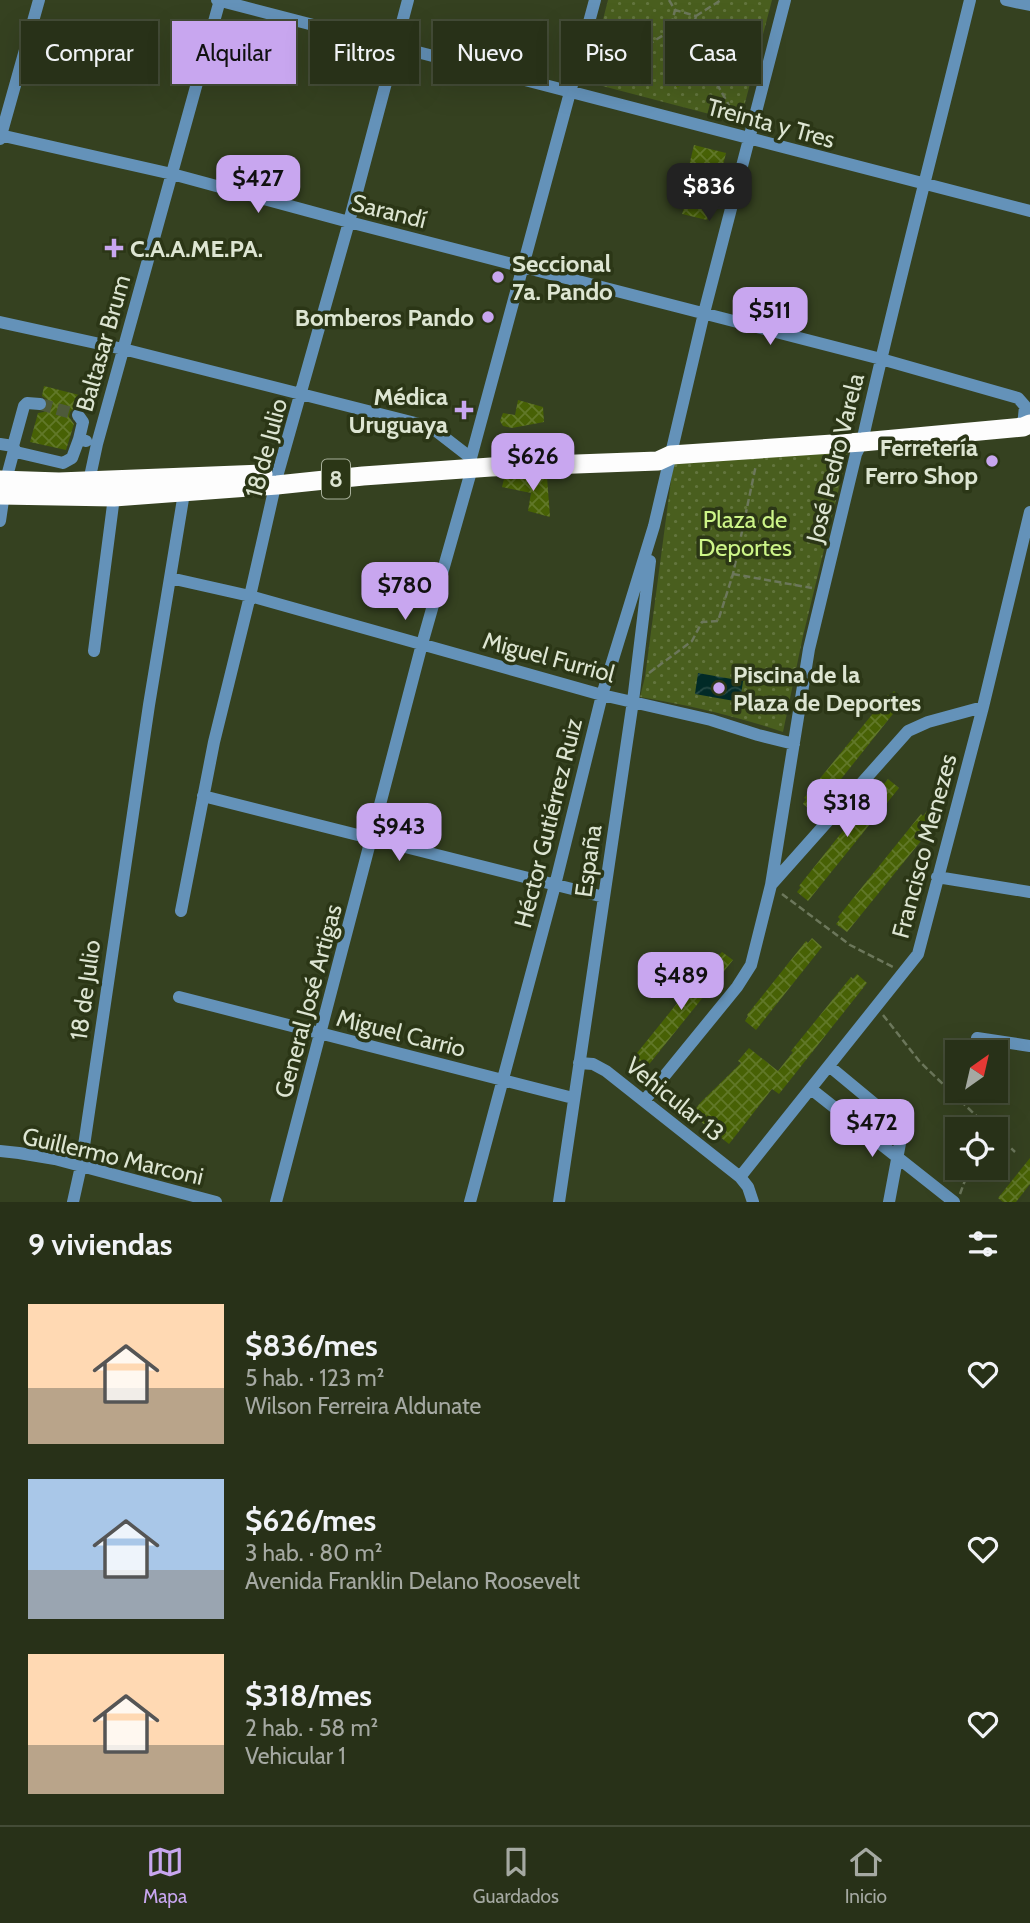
<!DOCTYPE html>
<html lang="es">
<meta charset="utf-8">
<style>
:root{--surface:#283118;--page:#343d25;--text:#f1f3f6;--muted:#a5a9a2;--line:#444c37;--accent:#c8a6ef}
body{margin:0;font-family:Cabin,sans-serif;background:var(--page);color:var(--text);height:100vh;display:flex;flex-direction:column;font-size:26px;white-space:nowrap}
*{box-sizing:border-box;margin:0}
p{font-size:23px;color:var(--muted)}
.icon{flex:none;width:38px;height:38px;fill:none;stroke:currentColor;stroke-width:2;stroke-linecap:round;stroke-linejoin:round}
.map{position:relative;height:1202px;overflow:hidden}
.drawer{display:flex;flex-direction:column;background:var(--surface);flex:1}
.drawer>*{flex:none}
.hud{position:absolute;left:21px;top:21px;width:989px;height:63px;display:flex;gap:14px}
.needle{width:46px;rotate:34deg}
.tools{position:absolute;left:945px;top:1040px;display:grid;gap:14px}
.tools a{display:grid;place-items:center;width:63px;height:63px;border-radius:0px;background:var(--surface);box-shadow:0 7px 28px #0002,0 0 0 2px var(--line);font-size:35px}
.price{position:absolute;translate:-50% -60px;padding:0 16px;border-radius:14px;background:var(--accent);color:#111;font-size:23px;line-height:46px;filter:drop-shadow(0 2px 4px #0008)}
.price::after{content:'';position:absolute;left:50%;top:42px;width:21px;height:16px;margin-left:-10px;background:inherit;clip-path:polygon(0 0,100% 0,50% 100%)}
.price.on{background:#222;color:#fff}
ul{padding:0;list-style:none}
li{display:flex;align-items:center;gap:21px;height:175px;padding:0 28px}
li span{display:grid;place-items:center;flex:none;width:196px;height:140px;border-radius:0px;color:#555}
li>.icon{margin-inline-start:auto}
span .icon{width:84px;height:84px;fill:#fffc;stroke-width:1}
li b{font-size:30px}
h2{display:flex;justify-content:space-between;align-items:center;height:84px;padding:0 28px;font-size:30px}
.pill{padding:0 24px;border-radius:0px;background:var(--surface);box-shadow:0 7px 28px #0002,0 0 0 2px var(--line);font-size:24px;line-height:63px}
.pill.on{background:var(--accent);color:#111}
.menu{display:flex;justify-content:space-around;align-items:center;height:98px;border-top:2px solid var(--line);background:var(--surface);font-size:19px;color:var(--muted)}
.menu a{display:grid;justify-items:center;gap:4px}
.menu .on{color:var(--accent)}
.map>svg:first-child{display:block}
.park{fill:url(#park-dots)}
.water{fill:url(#water-waves)}
.building{fill:url(#building-cross-hatch)}
.lines{fill:none;stroke-linecap:round;stroke-linejoin:round}
.minor-tunnel{stroke:#4e5a3b;stroke-width:12;stroke-dasharray:12 6;stroke-linecap:butt}
.path{stroke:#6c775b;stroke-width:2.5;stroke-dasharray:7 3.5;stroke-linecap:butt}
.minor{stroke:#6492b9;stroke-width:12}
.highway{stroke:#fdfdfd;stroke-width:19}
.poi-dot{fill:#c8a6ef;stroke:#2b3616;stroke-width:2.5}
.labels{text-anchor:middle;dominant-baseline:central;stroke-width:7;stroke-linejoin:round;paint-order:stroke}
.shield{fill:#2b3616;stroke:#a8b09a;stroke-width:2}
.shield-label{font-size:23px;font-weight:bold;fill:#dde5d2}
.street-label{font-size:24px;fill:#dde5d2;stroke:#2b3616}
.poi-label{font-size:24px;font-weight:bold;fill:#dde5d2;stroke:#2b3616;text-anchor:start}
.park-label{font-size:24px;fill:#cdf588;stroke:#2b3616}
</style>
<div class="map">
<svg width="1030" height="1202" viewBox="0 0 1030 1202">
<defs>
<pattern id="park-dots" width="8" height="8" patternUnits="userSpaceOnUse" patternTransform="scale(1.75)"><rect width="8" height="8" fill="#495e1e"/><path d="M2 2h.1M6 6h.1" fill="none" stroke="#63753e" stroke-width="1.8" stroke-linecap="round"/></pattern>
<pattern id="water-waves" width="16" height="10" patternUnits="userSpaceOnUse" patternTransform="scale(1.75)"><rect width="16" height="10" fill="#012a27"/><path d="M0 5q4-4 8 0t8 0" fill="none" stroke="#264945"/></pattern>
<pattern id="building-cross-hatch" width="8" height="8" patternUnits="userSpaceOnUse" patternTransform="scale(1.75)"><rect width="8" height="8" fill="#476105"/><path d="M0 0l8 8M0 8l8-8" fill="none" stroke="#617829"/></pattern>
</defs>
<rect width="100%" height="100%" fill="#354120"/>
<path class="park" d="M608 0H772L740 122 587 82Z
M849 447 803 636 783 732C736 716 688 705 640 697L645 677 674 458Z"/>
<path class="water" d="M698 673 743 681 740 702 695 694Z"/>
<path class="building" d="M503 46 529 51 524 71 499 64Z
M696 62 702 72 677 88 670 78Z
M694 145 726 153 723 165 721 164 707 220 682 214 685 205 680 204Z
M44 386 83 396 80 407 74 408 70 412 69 417 74 424 66 450 30 442 38 413 44 412 49 405 48 400 42 396Z
M518 400 543 407 544 422 512 428 503 426 500 421 503 413 515 415Z
M547 477 550 517 528 511 531 493 502 487 504 479Z
M894 691 904 700 814 813 803 804 806 799 804 798 888 695 890 696Z
M888 779 899 788 808 901 797 892 801 887 799 886 882 782 884 784Z
M927 811 938 820 847 932 836 924 840 919 838 917 921 814 923 816Z
M812 938 822 947 756 1030 745 1021 748 1016 747 1015 806 941 808 943Z
M722 952 733 960 642 1073 631 1064 635 1060 633 1058 716 955 718 956Z
M857 974 867 983 779 1094 772 1089 729 1144 691 1114 701 1102 741 1063 738 1061 749 1048 778 1071 793 1052 791 1051 851 977 853 979Z
M1030 1158V1184L1016 1202H1003L998 1198Z"/>
<g class="lines">
<path class="minor-tunnel" d="M40 404 78 415"/>
<path class="path" d="M669 0 675 10 696 16 691 38 670 31 675 10
M696 16 721 0
M691 38 739 123
M585 84 670 31
M733 574 812 588
M649 673 692 641 702 622 718 621 733 574 756 465
M782 894 850 945 893 967
M883 1015 920 1062 990 1129
M976 1116 979 1129
M996 1134 1015 1152
M987 1167 989 1175
M960 1194 970 1167"/>
<path class="minor" d="M217 0 1030 211
M1006 0 1030 5
M0 135 172 174 349 222 881 359 1018 398 1025 406 1023 427
M0 139 39 0
M0 322 123 349 431 427 471 458
M78 415 83 422 79 439 86 441
M0 444 13 446 24 406 27 403 40 404
M13 446 16 452 63 463 72 458 79 439
M88 486 97 444 220 0
M0 521 6 480 14 450
M170 578 250 596 602 695 711 720 758 735 794 744
M94 651 114 497
M203 796 604 897
M937 877 1030 892
M771 885 908 731 928 722 983 707
M181 911 214 742 250 596 278 473 349 222 408 0
M179 997 573 1098
M977 1038 1030 1046
M579 1063 593 1064 606 1071 740 1177 748 1187 753 1202
M829 1066 899 1124 901 1138 889 1202
M811 1089 954 1202
M644 1101 737 987 751 965 771 885 809 649 856 454 862 442C895 294 934 148 970 0
M0 1151 19 1153 55 1159 216 1202
M740 1177 918 954 983 707 1030 512
M73 1202 81 1166 149 705 184 493
M276 1202 422 644 472 468 471 458 595 0
M470 1202 555 885 602 695 654 526 704 313 785 0
M559 1202 633 701 650 561"/>
<path class="highway" d="M0 480 59 482 263 474
M0 495 114 497 277 485 363 476 491 467 658 461 671 455 862 442 1023 427 1030 424"/>
</g>
<g class="poi-dot">
<path d="M110.5 237.5h7v7h7v7h-7v7h-7v-7h-7v-7h7z"/>
<circle cx="498" cy="277" r="7"/>
<circle cx="488" cy="317" r="7"/>
<path d="M460.5 399.5h7v7h7v7h-7v7h-7v-7h-7v-7h7z"/>
<circle cx="992" cy="461" r="7"/>
<circle cx="719" cy="688" r="7"/>
</g>
<g class="labels">
<rect class="shield" x="322" y="459.5" width="28" height="39" rx="5"/>
<g class="shield-label">
<text x="336" y="479">8</text>
</g>
<g class="street-label">
<text transform="translate(771 123) rotate(15)">Treinta y Tres</text>
<text transform="translate(389 211) rotate(14)">Sarandí</text>
<text transform="translate(103 343) rotate(-74)">Baltasar Brum</text>
<text transform="translate(266 448) rotate(-75)">18 de Julio</text>
<text transform="translate(835 458) rotate(-76)">José Pedro Varela</text>
<text transform="translate(549 657) rotate(15)">Miguel Furriol</text>
<text transform="translate(548 823) rotate(-76)">Héctor Gutiérrez Ruiz</text>
<text transform="translate(924 846) rotate(-75)">Francisco Menezes</text>
<text transform="translate(588 861) rotate(-82)">España</text>
<text transform="translate(85 990) rotate(-82)">18 de Julio</text>
<text transform="translate(308 1001) rotate(-75)">General José Artigas</text>
<text transform="translate(401 1033) rotate(14)">Miguel Carrio</text>
<text transform="translate(675 1099) rotate(39)">Vehicular 13</text>
<text transform="translate(113 1156) rotate(13)">Guillermo Marconi</text>
</g>
<g class="poi-label">
<text x="130" y="248">C.A.A.ME.PA.</text>
<text x="512" y="263">Seccional<tspan x="512" dy="28">7a. Pando</tspan></text>
<text x="474" y="317" text-anchor="end">Bomberos Pando</text>
<text x="448" y="396" text-anchor="end">Médica<tspan x="448" dy="28">Uruguaya</tspan></text>
<text x="978" y="447" text-anchor="end">Ferretería<tspan x="978" dy="28">Ferro Shop</tspan></text>
<text x="733" y="674">Piscina de la<tspan x="733" dy="28">Plaza de Deportes</tspan></text>
</g>
<g class="park-label">
<text x="745" y="519">Plaza de<tspan x="745" dy="28">Deportes</tspan></text>
</g>
</g>
</svg>
<div class="tools">
<a><svg class="needle" viewBox="-14 -14 28 28"><path d="M0-13l5 13h-10z" fill="#e53935"/><path d="M0 13l5-13h-10z" fill="#a5a9a2"/></svg></a>
<a><svg class="icon" aria-label="locate" viewBox="0 0 24 24"><circle cx="12" cy="12" r="6"/><path d="M12 2v4M12 18v4M2 12h4M18 12h4"/></svg></a>
</div>
<b class="price" style="left:258px;top:215px">$427</b>
<b class="price on" style="left:709px;top:223px">$836</b>
<b class="price" style="left:770px;top:347px">$511</b>
<b class="price" style="left:533px;top:493px">$626</b>
<b class="price" style="left:405px;top:622px">$780</b>
<b class="price" style="left:847px;top:839px">$318</b>
<b class="price" style="left:399px;top:863px">$943</b>
<b class="price" style="left:681px;top:1012px">$489</b>
<b class="price" style="left:872px;top:1159px">$472</b>
<div class="hud">
<a class="pill">Comprar</a>
<a class="pill on">Alquilar</a>
<a class="pill">Filtros</a>
<a class="pill">Nuevo</a>
<a class="pill">Piso</a>
<a class="pill">Casa</a>
</div>
</div>
<section class="drawer">
<h2>9 viviendas<svg class="icon" aria-label="filters" viewBox="0 0 24 24"><path d="M4 7h16M4 17h16"/><circle cx="9" cy="7" r="2"/><circle cx="15" cy="17" r="2"/></svg></h2>
<ul>
<li><span style="background:linear-gradient(#ffd9b3 60%,#b9a48a 0)"><svg class="icon" aria-label="home" viewBox="0 0 24 24"><path d="M3 11l9-7 9 7M6 9v11h12V9"/></svg></span><div><b>$836/mes</b><p>5 hab. · 123 m²</p><p>Wilson Ferreira Aldunate</p></div><svg class="icon" aria-label="heart" viewBox="0 0 24 24"><path d="M12 20l-8-8c-3-5 5-10 8-4 3-6 11-1 8 4z"/></svg></li>
<li><span style="background:linear-gradient(#a9c7e8 65%,#9aa5b1 0)"><svg class="icon" aria-label="home" viewBox="0 0 24 24"><path d="M3 11l9-7 9 7M6 9v11h12V9"/></svg></span><div><b>$626/mes</b><p>3 hab. · 80 m²</p><p>Avenida Franklin Delano Roosevelt</p></div><svg class="icon" aria-label="heart" viewBox="0 0 24 24"><path d="M12 20l-8-8c-3-5 5-10 8-4 3-6 11-1 8 4z"/></svg></li>
<li><span style="background:linear-gradient(#ffd9b3 65%,#b9a48a 0)"><svg class="icon" aria-label="home" viewBox="0 0 24 24"><path d="M3 11l9-7 9 7M6 9v11h12V9"/></svg></span><div><b>$318/mes</b><p>2 hab. · 58 m²</p><p>Vehicular 1</p></div><svg class="icon" aria-label="heart" viewBox="0 0 24 24"><path d="M12 20l-8-8c-3-5 5-10 8-4 3-6 11-1 8 4z"/></svg></li>
</ul>
</section>
<nav class="menu">
<a class="on"><svg class="icon" aria-label="map" viewBox="0 0 24 24"><path d="M3 6l6-2 6 2 6-2v14l-6 2-6-2-6 2zM9 4v14M15 6v14"/></svg>Mapa</a>
<a><svg class="icon" aria-label="saved" viewBox="0 0 24 24"><path d="M7 4h10v16l-5-4-5 4z"/></svg>Guardados</a>
<a><svg class="icon" aria-label="home" viewBox="0 0 24 24"><path d="M3 11l9-7 9 7M6 9v11h12V9"/></svg>Inicio</a>
</nav>
